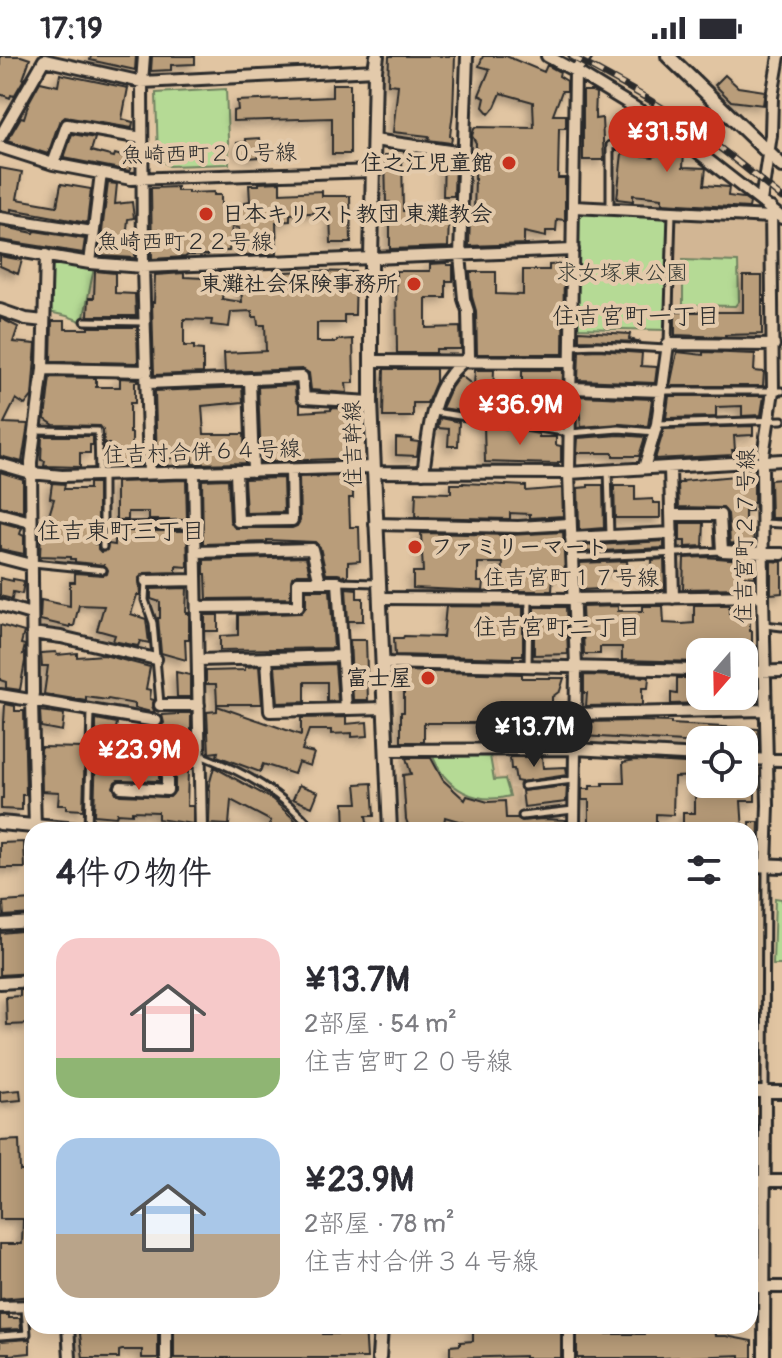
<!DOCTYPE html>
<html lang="ja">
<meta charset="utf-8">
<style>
:root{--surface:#fff;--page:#f7f7f7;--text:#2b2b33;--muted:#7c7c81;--accent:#c8321e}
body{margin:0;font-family:Pangolin,"Klee One",sans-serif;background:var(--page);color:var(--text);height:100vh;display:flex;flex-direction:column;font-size:30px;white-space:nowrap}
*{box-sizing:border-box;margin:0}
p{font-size:26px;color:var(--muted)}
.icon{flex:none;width:44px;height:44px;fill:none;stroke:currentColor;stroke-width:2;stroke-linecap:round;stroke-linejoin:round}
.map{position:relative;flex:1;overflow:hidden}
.side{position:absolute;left:24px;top:766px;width:734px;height:512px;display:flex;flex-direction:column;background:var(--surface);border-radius:24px;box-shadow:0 4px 20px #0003}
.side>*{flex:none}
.needle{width:52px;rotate:200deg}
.tools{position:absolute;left:686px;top:582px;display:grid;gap:16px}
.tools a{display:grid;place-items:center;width:72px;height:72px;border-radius:16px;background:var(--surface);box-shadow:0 4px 20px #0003;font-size:40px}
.price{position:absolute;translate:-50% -68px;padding:0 18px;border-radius:28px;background:var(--accent);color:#fff;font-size:26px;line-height:52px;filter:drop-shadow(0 2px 4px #0008)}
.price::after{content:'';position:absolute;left:50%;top:48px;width:24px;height:18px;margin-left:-12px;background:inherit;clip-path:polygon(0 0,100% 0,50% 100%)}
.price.active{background:#222;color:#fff}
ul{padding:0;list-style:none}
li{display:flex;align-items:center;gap:24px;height:200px;padding:0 32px}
li span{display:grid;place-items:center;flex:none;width:224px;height:160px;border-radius:24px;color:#555}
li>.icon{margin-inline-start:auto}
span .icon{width:96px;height:96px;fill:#fffc;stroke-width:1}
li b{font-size:34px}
h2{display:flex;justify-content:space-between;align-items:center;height:96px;padding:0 32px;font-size:34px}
.status{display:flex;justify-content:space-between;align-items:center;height:56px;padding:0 40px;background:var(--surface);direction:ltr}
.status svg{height:22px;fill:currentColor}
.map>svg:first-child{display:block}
.built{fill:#d2b694}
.green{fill:#b5da95;stroke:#708260;stroke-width:2}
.building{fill:#b99d7a;stroke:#2b2b2b;stroke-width:2;filter:url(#shadow)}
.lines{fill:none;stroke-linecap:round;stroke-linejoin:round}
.service-casing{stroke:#2b2b2b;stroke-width:11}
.minor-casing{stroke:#2b2b2b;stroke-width:16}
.tertiary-casing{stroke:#2b2b2b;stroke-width:18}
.service{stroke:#e3caab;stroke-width:5}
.minor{stroke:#e3caab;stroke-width:10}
.tertiary{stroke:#e3caab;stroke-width:12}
.rail-casing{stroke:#2b2b2b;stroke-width:7}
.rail{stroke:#e3caab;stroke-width:4;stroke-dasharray:12;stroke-linecap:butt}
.poi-dot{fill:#c8321e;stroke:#e3caab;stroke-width:3}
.labels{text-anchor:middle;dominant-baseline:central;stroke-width:8;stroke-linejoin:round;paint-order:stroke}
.street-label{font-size:22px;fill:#2b2b2b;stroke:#e3caab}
.poi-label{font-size:22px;font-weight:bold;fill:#2b2b2b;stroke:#e3caab;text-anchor:end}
.park-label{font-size:22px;fill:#393c36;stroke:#e3caab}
.neighbourhood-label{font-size:24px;fill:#2b2b2b;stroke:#e3caab}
</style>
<div class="status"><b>17:19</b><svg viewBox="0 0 49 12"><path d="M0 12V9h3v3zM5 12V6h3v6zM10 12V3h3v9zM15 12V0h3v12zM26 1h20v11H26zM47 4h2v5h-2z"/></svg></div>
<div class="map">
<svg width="782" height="1302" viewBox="0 0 782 1302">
<defs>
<filter id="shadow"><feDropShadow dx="-4" dy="4" stdDeviation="4" flood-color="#0004"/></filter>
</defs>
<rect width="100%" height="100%" fill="#e1c5a2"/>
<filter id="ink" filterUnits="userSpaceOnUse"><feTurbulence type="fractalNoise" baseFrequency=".0125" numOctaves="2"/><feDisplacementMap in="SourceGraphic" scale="16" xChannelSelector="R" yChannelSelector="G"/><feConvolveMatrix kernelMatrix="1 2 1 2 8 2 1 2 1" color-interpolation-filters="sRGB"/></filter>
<g filter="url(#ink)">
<path class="built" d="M678 162 758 165 763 169 767 280 760 284H673L675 165Z
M401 698 495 699 499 721H509L510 732 519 733 518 774H405Z"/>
<path class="green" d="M226 33 229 108 169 110 158 102 156 37Z
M582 156 665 160 669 163 666 274 576 272 578 162Z
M683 204 738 206 739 245 735 250 683 249Z
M49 205 94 212 83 266 67 260 49 256Z
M490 700 494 724 505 723 510 740C476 749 446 733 433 701Z
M775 842 782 843V909H773Z"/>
<path class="building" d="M0 0H21L30 3 23 23H24L14 40 11 39 10 42 0 38Z
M91 0H136L135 14 90 4Z
M152 0H195V8L171 9V14L151 15Z
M389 0H455L453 56 450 80 452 81 451 87 428 84 429 80 393 76 398 29 388 28Z
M483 0H506L544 16 547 9 560 16 559 20 567 25V35H562L553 59H566V72H559L558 122H565V164L557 163 556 175H546V181L524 176V188L469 190 470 158H474L476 87 472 80 474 73 476 71 534 72 533 46 501 37 495 51 489 58 483 51 485 42 479 39 490 13 479 10Z
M60 18 128 32 122 63 133 66 132 72 65 61 59 66 48 98 7 85 21 61 24 62 29 46 40 26 58 30Z
M725 19 738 31 765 35 763 49 731 45 715 29Z
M332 28H350V98H332V62L233 65V55L238 54 237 45 332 41Z
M583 35H592L596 37 595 63 602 62 604 104H583Z
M632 59 653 72 652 74 659 76 668 83 665 95 684 97 683 111 706 112 704 129 729 131 728 140 743 142 750 147 749 152 662 147V142L633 139V145L617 143 622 97 653 101 658 98V93L655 91 624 86 626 74H628Z
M72 78 95 82 91 95 114 101 115 98 134 104 130 115 64 102Z
M260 82 261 101 247 102V97L238 98 237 87 246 86V83Z
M385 99H402L403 155H427V161H449L448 191 390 193V146H386Z
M444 103 455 104 454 140H443Z
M0 112 22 116 17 143 57 150 61 128 91 133 87 167 11 153V156L0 154Z
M280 126V137L322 135V140H350L351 187H331L330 156 290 158V165L276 166 277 198 240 199 239 172 232 171 229 195H215V197H208V199H188L185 201 152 203 151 132 177 131V135H188V137L214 136V139H221V153L245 152V146L250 145 249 129H259V127Z
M108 127 117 128 115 148 132 146 134 162 128 163 126 183 135 184V202L99 200Z
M0 170 34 177 35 175 85 183 83 197 0 184Z
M0 200 22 204 18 218 0 210Z
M447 207V209H453V225H446V242H426V272L460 271 461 293H436V297H397L396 215H430V208Z
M564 208 563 298H477L476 255 472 241 470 216H496V238L523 239V214H549V209Z
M95 215 115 217V237L135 238 136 260H88L89 242H94Z
M303 215 356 216 355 259H344V267H317V286H337V284L353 283 354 327H346L347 337 311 334 309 317 302 313 225 316 224 297 266 295 265 269H258L257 261H252V255L231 256 229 271 211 269 212 264 184 263V290H194V293L203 294V317L154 319 152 246H154L155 219 184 217V221L203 222V218L225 220 222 243 242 246 241 227 287 225 286 216Z
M743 220H762V278L725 279V281L675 279V256H743Z
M0 262 18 271 13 286 36 288 32 340 25 349 16 343 4 367 28 368 22 406 0 400Z
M52 265H65V273H88V271H137L138 307 51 305Z
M579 275 630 278 629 283 641 286 579 284Z
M598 294 642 297 641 310 657 311 655 327 578 324 579 295Z
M677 296 703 299V296L755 298 754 315 764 316 763 330H670Z
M384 313H436V326L427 347H413V361H383Z
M475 314H494L493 338 522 339V314H563L562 345H539V367L442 352 451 332 460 319 474 330Z
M50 321 96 322V331H120V322L138 323V326H135V347H130V377H132V391H134V410L112 411V399H108L109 388H104L103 374 100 370 54 369 45 363Z
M295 329 296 343 300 349V356L331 354V352L353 353 352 371 344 372V391L355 390V402L261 406 258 331Z
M242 331 243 346 202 350 204 378H244L245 407 192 408V401L167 402V409H157L155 335Z
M578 340 652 343 648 370 619 368 581 371Z
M669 340H764L761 359 742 360V350L716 351V361L666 362Z
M440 362 459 366 458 390H448L449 373 438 372Z
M484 369 539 378V381H556V389L561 390V406H558V408L485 406Z
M753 370V379L734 380 735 394H732L733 399 655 403 664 373Z
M619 379 645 381 639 400H613V397H577L578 382Z
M42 380H93V389H90V397H80V411L44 410 45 405 41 404Z
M396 382 411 383V385L419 386 417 400 396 399Z
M0 416 23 423V456L0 450Z
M350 420V432H353V442H349L350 471H359L360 505 348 506V521L338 518H326L320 491 315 486 267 484V486L203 488 202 424 228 423 230 465 235 472H292L297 470 300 465 299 421Z
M734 420 735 427 754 426V447H752V455H745V474H753L754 489 730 487 728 458 723 452 679 451 678 427H683L682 425Z
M283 422 284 456 246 457 244 423Z
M782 423V462H771L770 424Z
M186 424 187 464H149V456H128V464H116V426Z
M52 427 65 428 64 433H89V427H98V476L95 488H98V493L101 496 107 494 108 488 115 489V475H187L188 511 176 510V516L145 517 139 522 140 539H137L131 558 146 563 149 587 140 585 138 590 113 585 115 579 97 574 104 550 79 549 74 570H70V568V571L40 564 41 544 70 550V526H75V517L103 519 107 518 108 514 104 509 75 506V503H70V501L40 500 41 476H44L54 443 50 442Z
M463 427 526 430V435L562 432 563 460 530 462V458L510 457V463L415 461 416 436 451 437V428H463Z
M588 429H603L604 472 579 474 578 432 588 431Z
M614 430H635V444L653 443V447H660V462H615Z
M0 466 22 472 20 478 24 480V498L0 493Z
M680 467H704L703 490 685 491V485H680Z
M563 476 565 519H553L552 535H502L503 507H478V526H484L483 535 413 532V516H423L421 477 509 479Z
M664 485V492L580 496V490Z
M306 501 310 518H297L292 521 290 542 207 543 206 518H204V504Z
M704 501 755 505V521L745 520V532L683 533 684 502Z
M664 503 665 534H642V528L653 527 652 504Z
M627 505 628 515H601V533L581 534 580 507Z
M771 505 782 506V537L771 538Z
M0 522 13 525V523L24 525 22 538 13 536 12 543 0 540Z
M187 532 186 557H189V583H185L186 604 161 597 158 562H160V546L151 543V533Z
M346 532 357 533V542H363V565H348Z
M306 534H330L334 592 220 594V580L238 579V559L301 557 306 551Z
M694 549H729V557H750V575H752V589H720V596H700V606L622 604V591H600V598H584L582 551 618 550V555H643V550H663L664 567 682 568 694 567Z
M446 550 523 551V599H513V602L395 599 394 582H403L404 580 443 581Z
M534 551H566L568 598 534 599Z
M205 559H218V575H205Z
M0 569 24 576 21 588 25 589 23 598 25 597V605L20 634 6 632V626L0 624Z
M350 584H366L368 644H353Z
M56 596 57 599 77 597V601L104 599 150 611 146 633 151 634 150 643 154 644 152 650 155 657 135 652V648L108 643 107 644 86 641V645L44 638 48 610H42L41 597Z
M335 608 338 645 327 646V626H305V646L278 647 275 610Z
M259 610 262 648H217L216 628H206V615L245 614V611Z
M400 615 522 618V622H564L560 635 552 641V684L526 685V677H476V667H424V686H401V656H404V628L400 627Z
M176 616 190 619V641H177Z
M584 619 649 621 648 632H642V649L586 650 587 637H584Z
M677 622H700V647L671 648V637L677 638Z
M5 648 15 650V655H24L26 739H22V754L1 753V742H3V666H4Z
M217 650 301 679V662L346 661V668L367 666 368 680 352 681V677L331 678V674H309L302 694 314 697 310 710 298 706 294 718 263 708 260 716 217 700 218 696 209 697 207 656 217 655Z
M40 655 64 658 62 675 41 671Z
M178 657H191V689L110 692 111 682 98 680V675H96V663L117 667 116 673 141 676V674H145V671L158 673 164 667 162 659 178 658Z
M641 665 671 666V668L758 673 759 690H744V684H700V687L583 680V666Z
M41 691 85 692 83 754 66 753V749H58L59 736 42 735Z
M96 693H103V707L159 708V725L118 724 115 726 113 731 116 737 120 739 170 741 175 735V713L188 714 187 750H193V768L158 763V756L132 755V758L117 757 116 761 94 759Z
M510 701H542L543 712 566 711 567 719 521 726 516 725 514 713H511Z
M406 702H431L443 724 465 744 467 740 488 746 505 745 506 762H517L522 765 542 763 566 764V774L486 773 445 761 443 774H410L406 763 403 719 411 718Z
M636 704 700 708V720L674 721 673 759 656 758V774H589V744H582V733H590V730H603V727H624L623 706Z
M214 711 272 743 306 774H277L269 770 271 765 231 744 229 769 209 768 210 734 208 733Z
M744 711H757V718H755V745H741L743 774H683V757H695V728H744Z
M372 727 374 760H366L368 774H345L344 747H358L356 728Z
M299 729 318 736 312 751 293 743Z
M567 730 566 746 524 751 522 735Z
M750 766H759L758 794H750Z
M24 786 25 812H0V787Z
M32 844V858L4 860 3 846Z
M32 874V917L0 919V877Z
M32 933V968L7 969 6 941 20 940V934Z
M20 1034 21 1044 0 1046V1036Z
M750 1080H757V1113H750Z
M19 1084 20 1115H32V1240L0 1243V1188H22L23 1163H0V1085Z
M0 1259H9V1262H20L21 1273 0 1274Z
M79 1270H158V1302H142V1294H122L119 1295V1302H83Z
M174 1270H240V1274H277V1270H322L323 1278H348V1270H365L367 1302H174Z
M473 1270H561V1302H525V1300L453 1302V1300H450V1290L460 1289V1286L473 1285Z
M577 1270H603V1278H644V1270H714L715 1280H726L752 1285V1302H740V1299L662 1302H577Z
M30 1283V1297L9 1299V1297H0V1285Z"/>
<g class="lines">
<g class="service-casing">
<path id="service" d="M610 152V89L653 96
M85 265 144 266
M668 287 672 157
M572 290 598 289 666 293
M663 335H782
M434 356 570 377 619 373 655 376
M659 368 782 364
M35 374 98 375 99 418
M608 414 610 479
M103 420V491
M764 467 782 468
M103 470 194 469
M571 502 721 495
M33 507 103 514
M146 525 145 544 153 567 160 648
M339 526 377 527
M765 569 782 571
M528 609 529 543
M200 699C246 717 281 736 314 774
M524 730 573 724
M522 760 573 754
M88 774 91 655
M765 1036 766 810
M0 1280 27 1278 25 1251"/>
</g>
<g class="minor-casing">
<path id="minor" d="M144 0 142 26 143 211 149 417
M547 0 575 15 662 68 782 162
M0 81 44 4 142 26 375 14
M374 84 463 97
M0 91 53 108 131 123 374 115
M53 108 67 69 142 82
M761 145 771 79 772 41 779 0
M574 151 771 161
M0 162 93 176
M0 192 90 207 143 211 573 194
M90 207 101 117
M0 254 26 263 44 265
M372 305 571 306
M43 313 147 315
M250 323 253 415
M147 327 302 321 304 342 371 346
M570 332 662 335
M0 408 31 417 62 420 373 411
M670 411 673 542
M644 412 657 368 668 288 774 289
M236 416 238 465 292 464 291 414
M373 416 569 417 782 404
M194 417 201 774
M423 417C428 385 429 344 451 318 456 311 463 306 469 300L468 255 464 243 460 199 467 0
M0 458 31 466
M671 459H720L722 495 782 498
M375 468 518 471 570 468
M571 482 672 477
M196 496 312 493 320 526
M0 501 31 509
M146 525 196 524
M379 542 572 543 763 540
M0 549 31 558
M197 551 298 550V526H338L346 653
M32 577 61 581 156 603
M267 602 270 655 385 652
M198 604 343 600
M382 607 700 614
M744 616 782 615
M0 639 156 665
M160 649H199
M575 658 765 654
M387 694 575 693 700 700
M744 703 782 704
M121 731 167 734V705L200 706
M35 774 32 644 33 637 31 406 43 313 46 199
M574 774 576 611 569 417 575 15 586 0
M766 809 768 749 763 540 762 406 773 335 771 152
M0 868 32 866
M0 927 32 925
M750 1036H782
M750 1125H782
M750 1231H782
M0 1251 32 1250
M68 1270 70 1302
M166 1270V1302
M569 1270V1302
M764 1302 765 1036"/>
</g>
<g class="tertiary-casing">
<path id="tertiary" d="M377 0 375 14 371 202V346L390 774
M668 0 782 110
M0 767 78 774
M750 809 782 810
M379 1302 381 1270"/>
</g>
<use href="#service" class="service"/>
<use href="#minor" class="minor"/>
<use href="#tertiary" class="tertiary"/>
<g class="rail-casing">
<path id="rail" d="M571 0C605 19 641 37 673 59 712 84 747 113 782 142"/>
</g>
<use href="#rail" class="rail"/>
</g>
</g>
<g class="poi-dot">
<circle cx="509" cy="107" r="8"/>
<circle cx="206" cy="158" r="8"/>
<circle cx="414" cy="228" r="8"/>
<circle cx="415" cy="491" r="8"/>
<circle cx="428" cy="622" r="8"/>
</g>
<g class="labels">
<g class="street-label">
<text transform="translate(209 98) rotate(-1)">魚崎西町２０号線</text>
<text x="185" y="186">魚崎西町２２号線</text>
<text transform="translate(353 388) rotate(-91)">住吉幹線</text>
<text transform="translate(202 396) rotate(-2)">住吉村合併６４号線</text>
<text transform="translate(745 480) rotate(-89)">住吉宮町２７号線</text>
<text x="571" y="522">住吉宮町１７号線</text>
</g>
<g class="poi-label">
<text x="493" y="107">住之江児童館</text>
<text x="222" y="158" text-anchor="start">日本キリスト教団 東灘教会</text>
<text x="398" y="228">東灘社会保険事務所</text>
<text x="431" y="491" text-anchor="start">ファミリーマート</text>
<text x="412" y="622">富士屋</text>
</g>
<g class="park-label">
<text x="622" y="217">求女塚東公園</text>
</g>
<g class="neighbourhood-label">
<text x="636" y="260">住吉宮町一丁目</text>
<text x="121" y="475">住吉東町三丁目</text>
<text x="557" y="571">住吉宮町二丁目</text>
</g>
</g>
</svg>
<div class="tools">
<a><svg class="needle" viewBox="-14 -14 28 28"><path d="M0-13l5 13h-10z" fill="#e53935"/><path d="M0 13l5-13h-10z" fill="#7c7c81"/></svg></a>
<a><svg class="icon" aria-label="locate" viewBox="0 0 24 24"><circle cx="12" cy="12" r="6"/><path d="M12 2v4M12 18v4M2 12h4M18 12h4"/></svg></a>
</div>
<b class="price" style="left:667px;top:118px">¥31.5M</b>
<b class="price" style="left:520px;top:391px">¥36.9M</b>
<b class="price active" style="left:534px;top:713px">¥13.7M</b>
<b class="price" style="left:139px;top:736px">¥23.9M</b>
<section class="side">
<h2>4件の物件<svg class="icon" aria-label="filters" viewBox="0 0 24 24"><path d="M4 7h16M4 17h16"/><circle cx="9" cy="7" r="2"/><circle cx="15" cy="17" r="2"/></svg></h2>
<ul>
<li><span style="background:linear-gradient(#f6c9c9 75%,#8fb573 0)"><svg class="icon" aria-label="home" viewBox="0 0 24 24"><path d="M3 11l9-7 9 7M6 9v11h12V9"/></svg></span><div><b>¥13.7M</b><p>2部屋 · 54 m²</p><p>住吉宮町２０号線</p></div></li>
<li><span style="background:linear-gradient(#a9c7e8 60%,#b9a48a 0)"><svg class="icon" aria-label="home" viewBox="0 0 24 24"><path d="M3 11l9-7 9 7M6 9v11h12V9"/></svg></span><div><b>¥23.9M</b><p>2部屋 · 78 m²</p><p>住吉村合併３４号線</p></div></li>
</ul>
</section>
</div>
